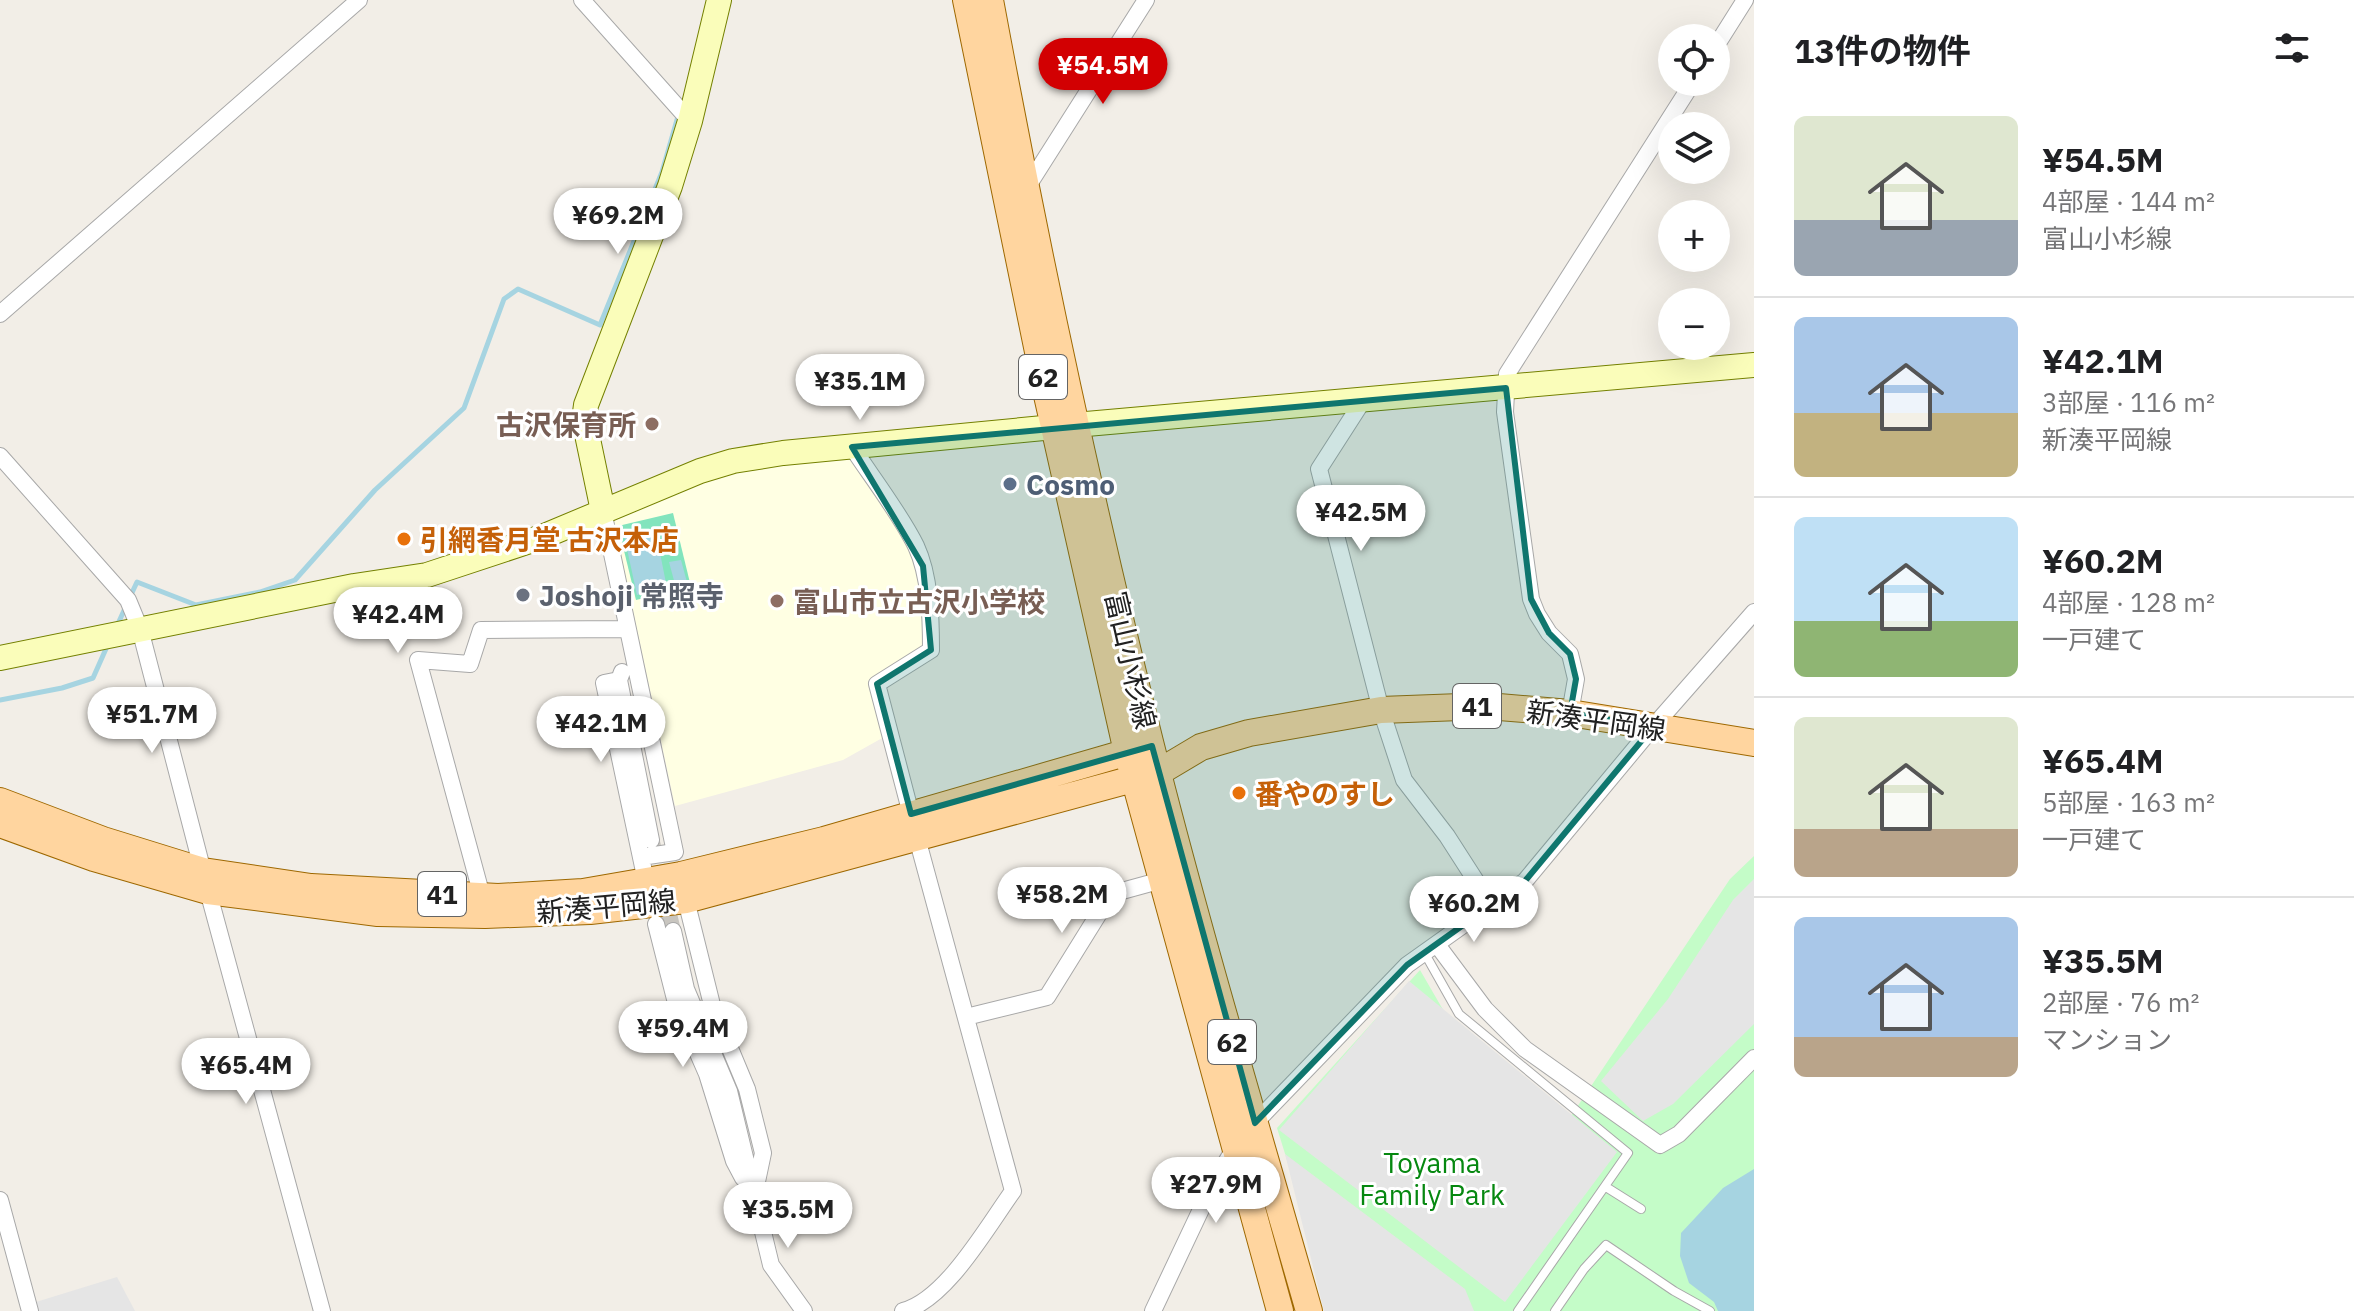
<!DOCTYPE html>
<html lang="ja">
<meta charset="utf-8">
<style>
:root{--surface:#fff;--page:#f6f6f6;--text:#202124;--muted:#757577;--line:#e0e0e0;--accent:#d20002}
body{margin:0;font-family:"IBM Plex Sans","Noto Sans JP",sans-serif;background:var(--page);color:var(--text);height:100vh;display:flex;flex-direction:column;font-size:30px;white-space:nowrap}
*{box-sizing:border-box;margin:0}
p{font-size:26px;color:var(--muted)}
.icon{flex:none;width:44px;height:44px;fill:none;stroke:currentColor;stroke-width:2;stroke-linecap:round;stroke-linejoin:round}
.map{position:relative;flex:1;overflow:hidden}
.sheet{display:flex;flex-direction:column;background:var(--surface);width:600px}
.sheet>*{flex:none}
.buttons{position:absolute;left:1658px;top:24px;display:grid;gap:16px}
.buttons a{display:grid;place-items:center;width:72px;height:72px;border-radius:50%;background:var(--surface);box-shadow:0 8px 32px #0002;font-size:40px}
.price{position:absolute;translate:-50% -68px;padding:0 18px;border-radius:28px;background:#fff;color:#222;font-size:26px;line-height:52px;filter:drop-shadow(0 2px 4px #0008)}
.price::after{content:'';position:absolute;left:50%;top:48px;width:24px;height:18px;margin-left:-12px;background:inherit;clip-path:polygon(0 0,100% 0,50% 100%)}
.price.on{background:var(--accent);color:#fff}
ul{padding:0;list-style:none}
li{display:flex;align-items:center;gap:24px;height:200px;padding:0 40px}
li+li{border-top:2px solid var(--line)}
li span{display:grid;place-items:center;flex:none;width:224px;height:160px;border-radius:12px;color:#555}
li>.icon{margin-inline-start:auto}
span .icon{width:96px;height:96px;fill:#fffc;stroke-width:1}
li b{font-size:34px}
h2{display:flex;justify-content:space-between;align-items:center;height:96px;padding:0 40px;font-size:34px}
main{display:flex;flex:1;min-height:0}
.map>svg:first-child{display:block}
.education{fill:#ffffe3}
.park{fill:#c4fcc8}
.pitch{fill:#82e4bd}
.parking{fill:#e5e5e5}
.water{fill:#a6d4e1}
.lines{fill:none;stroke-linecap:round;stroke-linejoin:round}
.stream{stroke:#a6d4e1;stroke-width:5}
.street-tunnel{stroke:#c8c5bf;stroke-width:16;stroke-dasharray:16 8;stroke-linecap:butt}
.lane-casing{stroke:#a8a8a8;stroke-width:10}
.street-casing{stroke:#a8a8a8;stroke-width:18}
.secondary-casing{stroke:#748000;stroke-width:26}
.primary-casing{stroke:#9e6800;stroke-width:28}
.lane{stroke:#fff;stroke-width:8}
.street{stroke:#fff;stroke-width:16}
.secondary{stroke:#fafdba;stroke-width:24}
.primary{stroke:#ffd59f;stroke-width:26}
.marked{fill:#0f766e;fill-opacity:0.2;stroke:#0f766e;stroke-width:6;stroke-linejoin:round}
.education-dot{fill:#8d6e63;stroke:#fff;stroke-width:3}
.service-dot{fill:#5c6f8a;stroke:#fff;stroke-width:3}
.food-dot{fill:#e8710a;stroke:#fff;stroke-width:3}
.worship-dot{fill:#6b7280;stroke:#fff;stroke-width:3}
.labels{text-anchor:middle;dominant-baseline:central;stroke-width:6;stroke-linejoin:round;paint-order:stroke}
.shield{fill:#fff;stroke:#646464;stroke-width:2}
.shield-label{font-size:26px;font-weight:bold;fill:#212121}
.education-label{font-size:28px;font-weight:bold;fill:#785e54;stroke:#fff;text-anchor:end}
.service-label{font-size:28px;font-weight:bold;fill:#4e5e75;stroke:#fff;text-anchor:start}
.food-label{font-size:28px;font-weight:bold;fill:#c56008;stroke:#fff;text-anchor:start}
.worship-label{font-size:28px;font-weight:bold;fill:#5b616d;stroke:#fff;text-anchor:start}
.street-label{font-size:28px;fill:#212121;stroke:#fff}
.park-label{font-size:28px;fill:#068810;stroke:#fff}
</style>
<main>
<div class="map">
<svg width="1754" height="1311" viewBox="0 0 1754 1311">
<rect width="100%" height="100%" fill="#f2eee7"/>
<path class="education" d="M854 456 919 559 928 644 871 680 884 737 843 760 675 806 613 518 710 478 751 468Z"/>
<path class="park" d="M1754 856V1311H1334L1277 1128 1420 970 1449 1020 1569 1119 1730 879Z"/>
<path class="pitch" d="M673 513 691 587 636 600 618 526Z"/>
<path class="parking" d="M1754 879V1024L1673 1104 1643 1121 1601 1081 1668 999 1733 900Z
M1409 981 1617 1152 1505 1302 1279 1130Z
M1285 1154 1465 1289 1474 1311H1324Z
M117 1277 135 1311H39L36 1302Z"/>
<path class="water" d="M655 528 667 588 637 595 624 535Z
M681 560 688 586 676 588 669 562Z
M1754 1169V1311H1718L1714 1302 1689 1283 1680 1256 1681 1233 1723 1188Z"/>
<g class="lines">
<path class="stream" d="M130 597 137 582 196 605 260 592 295 580 375 490 464 408 504 299 518 289 600 325 662 172 679 113
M117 626 126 606
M0 700 62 688 93 678 109 642"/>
<path class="street-tunnel" d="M652 842 673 931"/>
<g class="lane-casing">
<path id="lane" d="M1424 952 1459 1014 1628 1153 1518 1311
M1606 1187 1641 1209
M1555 1311 1584 1269 1606 1245 1674 1291 1710 1311"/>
</g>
<g class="street-casing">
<path id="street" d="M582 0 690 121
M1716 46 1745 0
M1026 189 1146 0
M0 314 359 0
M1364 399 1319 469 1381 710 1404 780 1447 836 1492 906
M852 447C871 476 901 515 916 546 930 576 931 617 931 650L877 684 911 814
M0 456 128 600 140 629 208 891 322 1311
M603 511 675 852 641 857
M622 672 619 680 651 840
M619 680 604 683 646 881
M1570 713 1576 679 1570 654 1549 633 1537 614 1531 599 1505 412 1507 374 1693 82
M482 896 418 660 470 664 481 630 627 629
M686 900 712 1005 747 1089 763 1153 755 1191
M656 924 676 1003 707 1074 734 1161 743 1178
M673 931 686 989 729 1091 771 1265 804 1311
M1438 946 1485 1009 1525 1049 1660 1145 1679 1134 1754 1058
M966 1017 1047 997 1111 894 1162 880
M1252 1126 1407 965 1525 881 1653 727 1754 612
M0 1200 30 1311
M903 1311C946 1300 987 1227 1013 1191L917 838
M1153 1311 1213 1184 1237 1144"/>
</g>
<g class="secondary-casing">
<path id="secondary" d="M603 511 584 420 586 405 670 186 690 121 719 0
M0 658 354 586 427 575 542 537 700 471 733 461 783 453 1075 425 1754 365"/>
</g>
<g class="primary-casing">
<path id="primary" d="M966 0 1046 391 1127 752 1280 1311
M990 0C1036 249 1089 497 1150 742 1198 933 1255 1122 1309 1311
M0 801 103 840 203 871 311 887 498 897 583 892 681 875 824 840 1142 748
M0 824 94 858 208 891 378 913 485 915 590 911 686 900 1159 772 1201 747 1249 733 1381 710 1487 706 1570 713 1754 743"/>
</g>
<use href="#lane" class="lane"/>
<use href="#street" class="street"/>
<use href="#secondary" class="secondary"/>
<use href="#primary" class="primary"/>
</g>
<path class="marked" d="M1506 388 1531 599 1549 633 1570 654 1576 679 1570 713 1653 727 1525 881 1407 965 1255 1123 1152 746 911 814 877 684 931 650 923 566 852 447Z"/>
<g class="education-dot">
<circle cx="652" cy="424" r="8"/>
<circle cx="777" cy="601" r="8"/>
</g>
<circle class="service-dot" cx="1010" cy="484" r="8"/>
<g class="food-dot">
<circle cx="404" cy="539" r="8"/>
<circle cx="1239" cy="793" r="8"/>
</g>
<circle class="worship-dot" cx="523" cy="595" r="8"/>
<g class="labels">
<g class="shield">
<rect x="1019" y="355" width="48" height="44" rx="6"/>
<rect x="1453" y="684" width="48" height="44" rx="6"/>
<rect x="418" y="872" width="48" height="44" rx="6"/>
<rect x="1208" y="1020" width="48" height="44" rx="6"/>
</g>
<g class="shield-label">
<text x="1043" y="377">62</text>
<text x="1477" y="706">41</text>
<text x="442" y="894">41</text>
<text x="1232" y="1042">62</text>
</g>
<g class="education-label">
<text x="636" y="424">古沢保育所</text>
<text x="793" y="601" text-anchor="start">富山市立古沢小学校</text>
</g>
<g class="service-label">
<text x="1026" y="484">Cosmo</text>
</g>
<g class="food-label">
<text x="420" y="539">引網香月堂 古沢本店</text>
<text x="1255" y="793">番やのすし</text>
</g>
<g class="worship-label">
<text x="539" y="595">Joshoji 常照寺</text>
</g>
<g class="street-label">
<text transform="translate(1131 660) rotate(77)">富山小杉線</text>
<text transform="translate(1596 720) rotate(8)">新湊平岡線</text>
<text transform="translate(606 906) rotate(-5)">新湊平岡線</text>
</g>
<g class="park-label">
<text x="1432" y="1162">Toyama<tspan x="1432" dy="32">Family Park</tspan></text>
</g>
</g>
</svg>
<div class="buttons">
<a><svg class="icon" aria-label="locate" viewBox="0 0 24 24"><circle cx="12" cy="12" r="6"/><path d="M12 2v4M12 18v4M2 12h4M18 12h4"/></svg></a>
<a><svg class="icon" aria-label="layers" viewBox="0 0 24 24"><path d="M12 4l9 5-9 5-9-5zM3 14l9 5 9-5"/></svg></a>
<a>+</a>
<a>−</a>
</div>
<b class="price on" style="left:1103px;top:106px">¥54.5M</b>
<b class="price" style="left:618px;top:256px">¥69.2M</b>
<b class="price" style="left:860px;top:422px">¥35.1M</b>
<b class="price" style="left:1361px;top:553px">¥42.5M</b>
<b class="price" style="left:398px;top:655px">¥42.4M</b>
<b class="price" style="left:152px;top:755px">¥51.7M</b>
<b class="price" style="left:601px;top:764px">¥42.1M</b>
<b class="price" style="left:1062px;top:935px">¥58.2M</b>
<b class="price" style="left:1474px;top:944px">¥60.2M</b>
<b class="price" style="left:683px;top:1069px">¥59.4M</b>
<b class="price" style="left:246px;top:1106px">¥65.4M</b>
<b class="price" style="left:1216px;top:1225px">¥27.9M</b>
<b class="price" style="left:788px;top:1250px">¥35.5M</b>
</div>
<section class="sheet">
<h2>13件の物件<svg class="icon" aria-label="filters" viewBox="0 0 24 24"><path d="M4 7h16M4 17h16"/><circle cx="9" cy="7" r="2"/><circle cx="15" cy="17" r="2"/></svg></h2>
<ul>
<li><span style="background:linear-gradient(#dfe7d0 65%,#9aa5b1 0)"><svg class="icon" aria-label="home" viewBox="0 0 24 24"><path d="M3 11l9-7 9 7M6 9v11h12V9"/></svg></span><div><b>¥54.5M</b><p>4部屋 · 144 m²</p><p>富山小杉線</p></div></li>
<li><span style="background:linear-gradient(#a9c7e8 60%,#c2b280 0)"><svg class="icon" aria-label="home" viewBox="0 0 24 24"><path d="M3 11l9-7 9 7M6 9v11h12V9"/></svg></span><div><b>¥42.1M</b><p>3部屋 · 116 m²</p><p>新湊平岡線</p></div></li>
<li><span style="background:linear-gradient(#bfe0f5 65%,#8fb573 0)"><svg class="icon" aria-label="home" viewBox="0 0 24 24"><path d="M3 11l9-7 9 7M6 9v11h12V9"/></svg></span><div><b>¥60.2M</b><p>4部屋 · 128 m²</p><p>一戸建て</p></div></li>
<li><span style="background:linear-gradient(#dfe7d0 70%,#b9a48a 0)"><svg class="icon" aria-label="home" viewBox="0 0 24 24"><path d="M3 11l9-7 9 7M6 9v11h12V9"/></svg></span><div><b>¥65.4M</b><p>5部屋 · 163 m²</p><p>一戸建て</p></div></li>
<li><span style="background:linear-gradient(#a9c7e8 75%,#b9a48a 0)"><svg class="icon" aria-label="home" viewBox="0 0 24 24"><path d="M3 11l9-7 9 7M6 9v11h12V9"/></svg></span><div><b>¥35.5M</b><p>2部屋 · 76 m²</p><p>マンション</p></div></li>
</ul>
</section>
</main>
